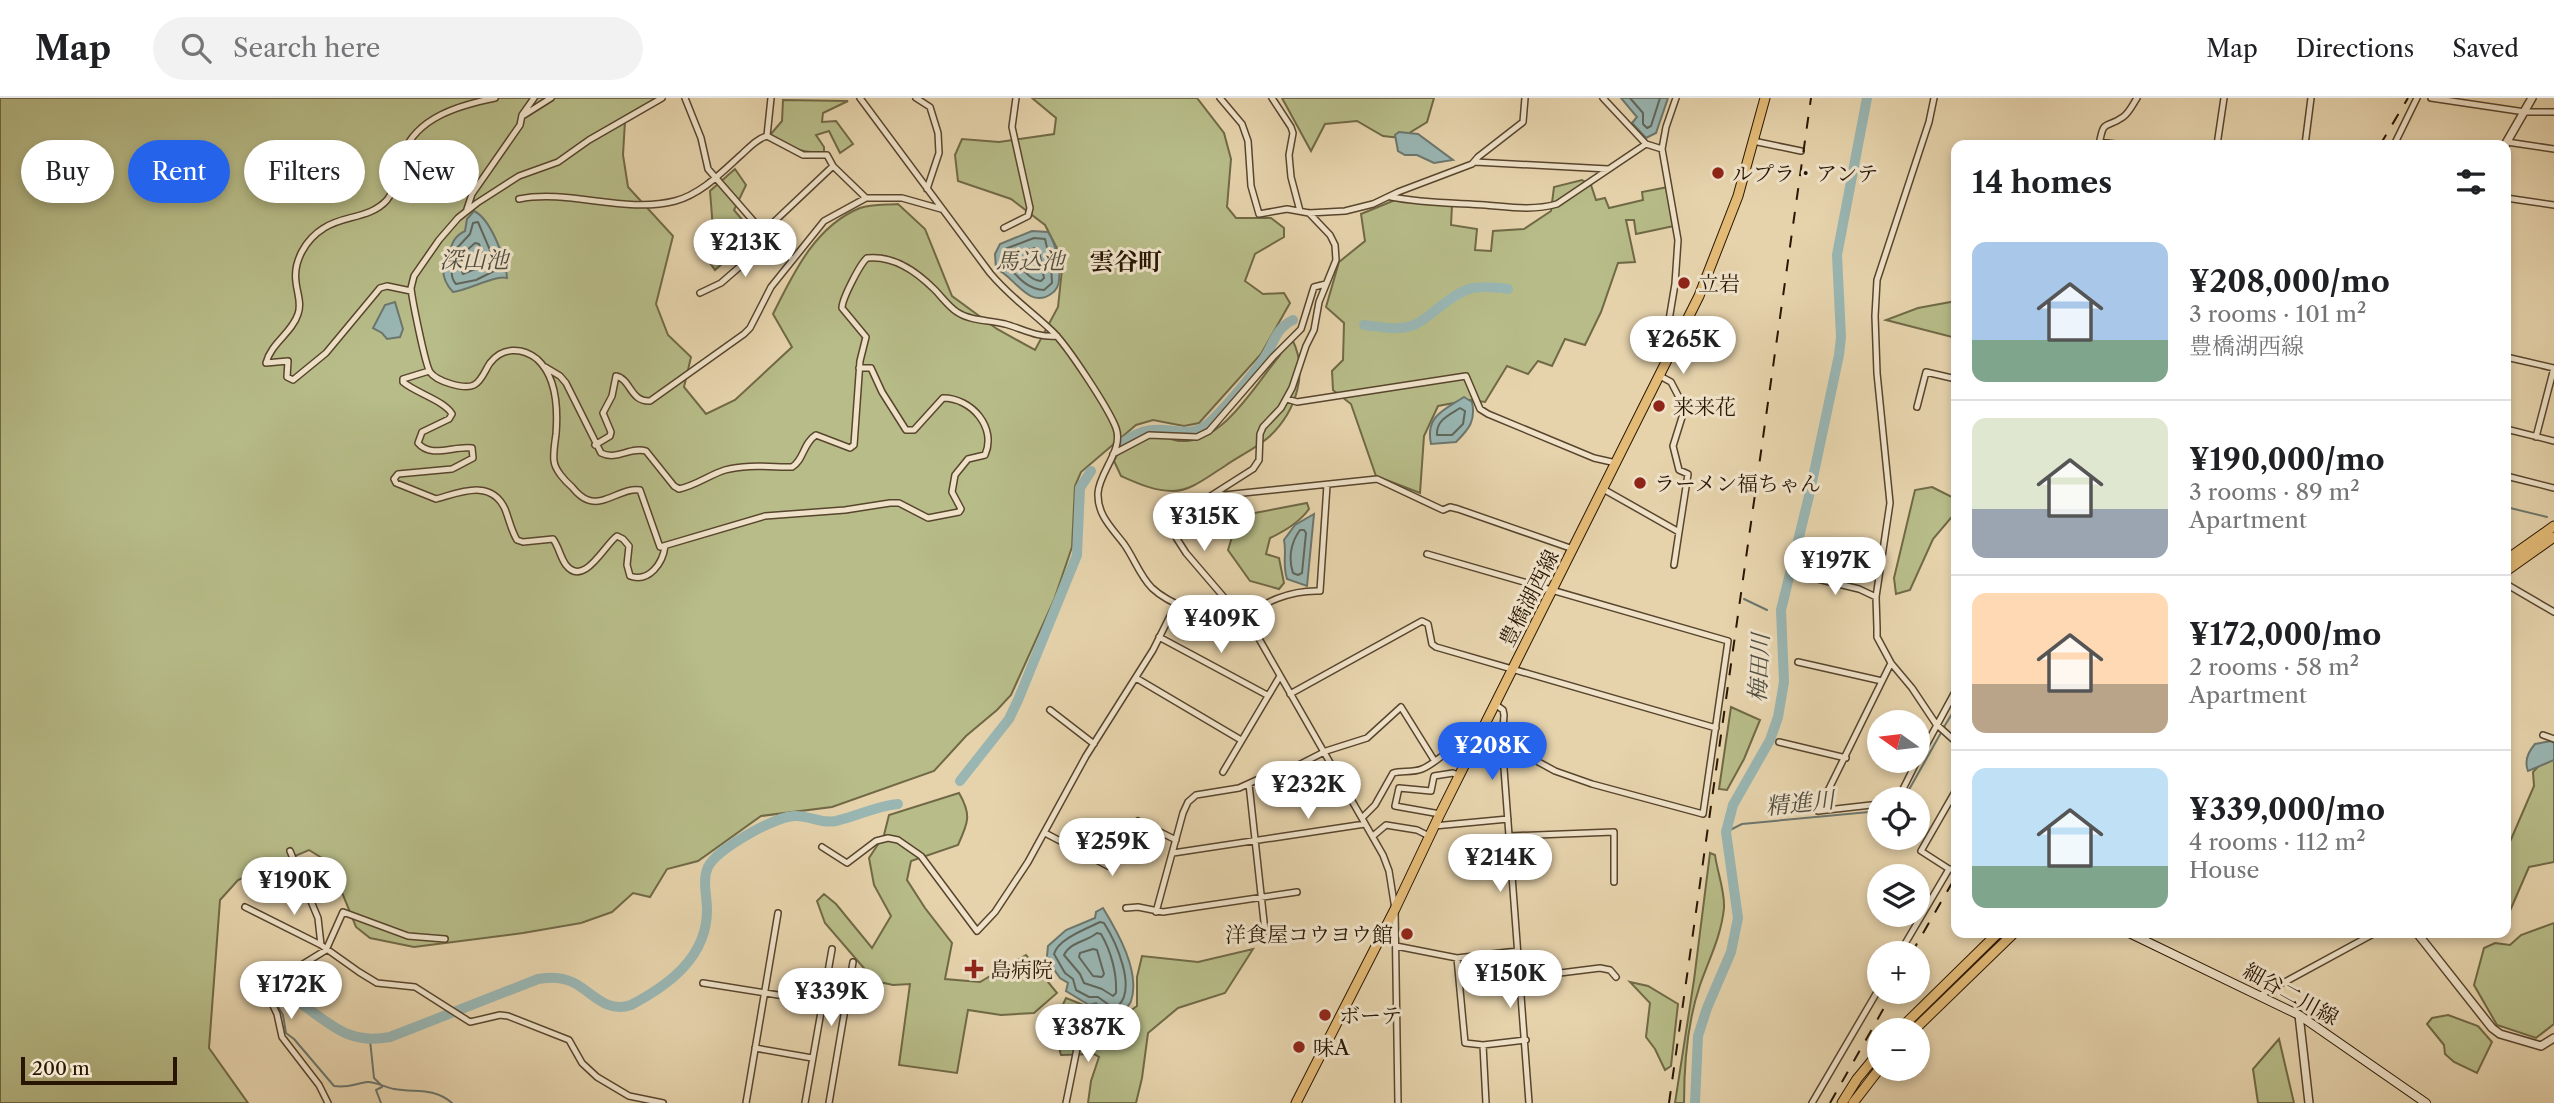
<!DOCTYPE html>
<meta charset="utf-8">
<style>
:root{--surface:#fff;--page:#f2f2f2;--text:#202124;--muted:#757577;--line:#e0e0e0;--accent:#2563eb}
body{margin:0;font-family:"Libre Caslon Text","Noto Serif JP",serif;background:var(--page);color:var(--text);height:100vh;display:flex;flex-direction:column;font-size:26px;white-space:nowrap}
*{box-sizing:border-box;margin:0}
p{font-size:23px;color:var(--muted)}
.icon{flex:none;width:38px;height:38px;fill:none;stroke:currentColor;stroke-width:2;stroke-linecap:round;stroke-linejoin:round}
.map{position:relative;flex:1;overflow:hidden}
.drawer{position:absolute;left:1951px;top:42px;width:560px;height:798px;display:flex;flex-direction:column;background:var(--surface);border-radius:14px;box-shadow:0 4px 10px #0003}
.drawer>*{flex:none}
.guide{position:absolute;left:21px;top:42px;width:665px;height:63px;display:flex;gap:14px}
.needle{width:46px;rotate:284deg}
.tools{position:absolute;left:1867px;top:612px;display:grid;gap:14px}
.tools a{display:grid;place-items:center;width:63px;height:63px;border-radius:50%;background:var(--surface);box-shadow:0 4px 10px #0003;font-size:35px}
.scale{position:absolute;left:21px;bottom:18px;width:156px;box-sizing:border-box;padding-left:7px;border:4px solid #281603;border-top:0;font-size:19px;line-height:24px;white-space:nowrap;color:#281603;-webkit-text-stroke:5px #efe2c9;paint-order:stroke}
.price{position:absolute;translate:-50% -60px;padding:0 16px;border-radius:24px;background:#fff;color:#222;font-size:23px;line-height:46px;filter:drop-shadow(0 2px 4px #0008)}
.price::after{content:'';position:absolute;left:50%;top:42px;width:21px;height:16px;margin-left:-10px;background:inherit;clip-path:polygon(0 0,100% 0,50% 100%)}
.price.selected{background:var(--accent);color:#fff}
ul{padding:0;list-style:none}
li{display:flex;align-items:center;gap:21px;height:175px;padding:0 21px}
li+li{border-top:2px solid var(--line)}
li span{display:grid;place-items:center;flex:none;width:196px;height:140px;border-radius:14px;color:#555}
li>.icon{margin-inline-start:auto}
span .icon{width:84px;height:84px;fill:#fffc;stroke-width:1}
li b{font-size:30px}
h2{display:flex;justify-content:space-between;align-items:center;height:84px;padding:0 21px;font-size:30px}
.chip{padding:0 24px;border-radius:32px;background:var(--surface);box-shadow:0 4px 10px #0003;font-size:24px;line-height:63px}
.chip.selected{background:var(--accent);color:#fff}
header{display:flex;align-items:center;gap:42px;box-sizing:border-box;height:98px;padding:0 35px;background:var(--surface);border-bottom:2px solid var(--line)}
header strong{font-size:33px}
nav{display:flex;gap:38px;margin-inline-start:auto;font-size:24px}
.search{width:490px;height:63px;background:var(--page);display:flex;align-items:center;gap:18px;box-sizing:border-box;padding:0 24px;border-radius:38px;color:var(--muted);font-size:26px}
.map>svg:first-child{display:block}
.green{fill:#b7bc88;stroke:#706946;stroke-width:2}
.water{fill:#99b6b3;stroke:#6c766d;stroke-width:2}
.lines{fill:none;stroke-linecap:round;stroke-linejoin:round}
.shore{stroke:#60665b;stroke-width:2}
.stream{stroke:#6c766d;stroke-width:2}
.river{stroke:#99b6b3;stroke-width:10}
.minor-casing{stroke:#58452d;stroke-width:8}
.tertiary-casing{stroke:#58452d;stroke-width:10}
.secondary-casing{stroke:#281603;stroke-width:10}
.primary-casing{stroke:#281603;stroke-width:11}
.trunk-casing{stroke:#281603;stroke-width:11}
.minor{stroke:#efe2c9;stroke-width:5}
.tertiary{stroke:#efe2c9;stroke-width:7}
.secondary{stroke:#efe2c9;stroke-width:8}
.primary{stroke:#e3ba76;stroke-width:9}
.trunk{stroke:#e3ba76;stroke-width:9}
.rail{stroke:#281603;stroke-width:2;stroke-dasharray:12 12;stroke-linecap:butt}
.poi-dot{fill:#8f2418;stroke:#efe2c9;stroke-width:2.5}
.labels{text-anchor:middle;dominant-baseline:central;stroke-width:6;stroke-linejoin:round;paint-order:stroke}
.poi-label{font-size:21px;fill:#281603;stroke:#efe2c9;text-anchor:start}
.street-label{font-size:21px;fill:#281603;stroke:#efe2c9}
.water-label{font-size:23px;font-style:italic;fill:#504e41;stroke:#efe2c9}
.quarter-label{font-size:24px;font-weight:bold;fill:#281603;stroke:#efe2c9}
</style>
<header>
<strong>Map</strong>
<div class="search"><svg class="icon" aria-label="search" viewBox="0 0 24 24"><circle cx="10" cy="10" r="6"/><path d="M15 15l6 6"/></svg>Search here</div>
<nav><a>Map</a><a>Directions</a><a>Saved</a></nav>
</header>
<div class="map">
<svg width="2554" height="1005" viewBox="0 0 2554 1005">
<rect width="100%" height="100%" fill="#e6d3ac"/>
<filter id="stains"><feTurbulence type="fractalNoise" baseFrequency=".00286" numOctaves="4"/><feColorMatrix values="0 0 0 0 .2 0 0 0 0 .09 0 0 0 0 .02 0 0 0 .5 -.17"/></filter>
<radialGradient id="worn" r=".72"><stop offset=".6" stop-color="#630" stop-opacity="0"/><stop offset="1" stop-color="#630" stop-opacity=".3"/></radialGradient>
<path class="green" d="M0 0H661L625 23 623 57 628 89 673 138 656 206 668 237 691 259 684 289 706 316 735 302 792 249 773 216C793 176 815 128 860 110 871 106 886 107 898 106L925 131 952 198 997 231 1035 252 1058 209 1063 162 1045 127 1011 101 958 83 955 57 962 41 999 44 1054 36 1056 20 1032 0H1197L1224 35 1231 61 1227 109 1236 120H1271L1284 130V139L1255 156 1245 183 1263 196 1284 195 1290 205 1261 256 1199 325 1184 328 1153 322 1136 327 1081 374 1075 388 1072 449 1054 502 1011 597 997 612 966 638 934 673 832 709 761 718 698 763 667 771 650 799 633 795 612 814 581 825 523 835 414 849 370 840 356 829 330 765 309 752 238 782 220 802 209 950 248 1005H0Z
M1282 0H1434L1427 24 1401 40 1383 38 1357 23 1325 26 1311 53Z
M783 2 848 3 823 15 822 24 836 23 853 46 840 55 829 33 816 37 824 49V54C800 56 790 49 770 37L782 23Z
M735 71 746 87 734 112 755 137 715 172 708 162 705 141 713 131 710 93Z
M1582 82 1591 87 1596 102 1605 100 1609 110 1643 102 1642 94 1668 89 1674 128 1636 136 1634 122H1626L1635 164 1618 165 1601 214 1585 247 1565 241 1552 268 1538 263 1528 276 1507 268 1485 304 1470 302 1438 308 1424 338 1420 395 1376 378 1351 306 1333 292 1332 273 1343 262 1344 225 1326 209 1339 164 1365 143 1361 116 1395 102 1452 107 1451 127 1477 131 1475 152 1491 153 1493 133 1524 131 1551 113 1554 89Z
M1956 203V240L1886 222 1918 210Z
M1292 241C1309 274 1296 313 1270 338 1257 350 1239 358 1225 368 1210 377 1190 394 1172 393 1154 393 1137 385 1121 378L1114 363 1120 351 1153 333C1160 336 1170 342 1179 343 1223 346 1255 287 1280 257L1282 248Z
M1932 389 1956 401V414L1933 441 1910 492 1896 496 1894 480 1915 392Z
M1307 405 1309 411C1299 425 1285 433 1270 440L1266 456 1279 460 1284 485 1279 491 1250 483 1228 452 1233 436 1244 417Z
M1731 609 1760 622 1744 661 1727 692 1719 691Z
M2554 651V764L2529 769 2506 822V753L2534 688 2533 674Z
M959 695C972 717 968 725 958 747L911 763 907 782 925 810 952 845 945 881 980 884 1026 857 1057 895 1034 915 1001 917 968 912 957 975 899 967 910 886 893 887 875 883 825 825 817 803 824 796 836 806 872 850 891 818 874 787 869 760 884 737 889 717Z
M1710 755 1715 757C1717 773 1725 793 1724 810 1721 839 1709 861 1700 887 1687 925 1684 965 1684 1005H1675L1694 882Z
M2554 825V926L2536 940 2497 927 2474 887 2484 850 2495 845 2510 847 2521 837Z
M1253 851 1225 895 1178 910 1148 935 1142 980 1136 1005H1088L1091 983 1099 959 1094 956 1061 957C1055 938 1056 918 1066 900L1119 921 1137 908V879L1142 858 1198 864Z
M1630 884 1648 888 1678 906 1671 968 1665 972 1655 951 1646 939 1650 905Z
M2448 917 2478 928 2492 944 2477 975 2454 964 2445 956 2444 947 2427 926 2432 920Z
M2279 941 2294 1005H2258L2253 971Z"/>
<path class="water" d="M1621 0H1668L1656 35 1646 40 1632 25 1637 19Z
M1399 34 1418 36 1453 62 1434 65 1417 57H1405L1398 53 1395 37Z
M474 113C491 121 506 162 507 180 494 177 469 192 453 194 447 188 443 179 443 170 443 164 449 159 450 154 452 144 455 138 465 133L467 121Z
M1032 133 1048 134C1056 146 1061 168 1059 182 1059 187 1056 193 1051 196 1028 212 1013 176 996 171L995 156 1000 146Z
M395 204 403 231 400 239 387 241 382 235 373 230 385 207Z
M1464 299 1472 304C1476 323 1469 331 1456 344L1431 346C1425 318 1444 312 1464 299Z
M1314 416 1307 488 1287 481C1282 465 1287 457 1284 442L1295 427Z
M2551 643 2554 645V662L2528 673C2524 663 2528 654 2535 646Z
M1103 810C1117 833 1141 874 1131 903 1130 907 1124 912 1121 916L1107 915 1096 905 1089 907 1066 893 1068 885 1060 880 1053 870 1047 858 1048 848 1066 832 1095 820 1096 814Z"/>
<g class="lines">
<path class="shore" d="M1630 0 1643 15V26L1647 30 1651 28 1660 0
M478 124 498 171 476 182 456 186C446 174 457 164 457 150L470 136 473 125Z
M1034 140 1045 141 1051 167 1052 185 1044 192C1024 191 1016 175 1003 164L1002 155 1005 151Z
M475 145 479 146 487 166 463 176 460 169 466 153Z
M1035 150 1039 152 1044 180 1041 183C1028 182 1021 168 1013 160L1015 156Z
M1460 310 1465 313 1463 326 1452 337H1437C1436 322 1449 317 1460 310Z
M1300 432H1304L1306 435 1302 475 1298 477 1293 475C1288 460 1291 444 1300 432Z
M1100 824 1104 825C1116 844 1137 890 1118 908L1109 907 1098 899H1089L1076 892 1073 881 1065 875 1054 856C1058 841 1086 831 1100 824Z
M1097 835 1101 836C1111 853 1117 875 1116 895L1113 898 1102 891 1084 885 1080 876 1064 857C1070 844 1086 844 1097 835Z
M1093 851 1097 852 1104 876 1102 879 1093 878 1079 859 1080 855Z"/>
<path class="stream" d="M2506 409 2547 419
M1744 501 1767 512
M1944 629 1956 609
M1901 702 1906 697 1942 633
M1726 734 1742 726 1880 713
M272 889 270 895 283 917 286 935 294 941 334 988C350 990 353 986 367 984 375 983 386 990 394 991 416 995 434 989 452 1005
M370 942 374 980 382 988
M381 1005 376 992 382 989"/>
<path class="river" d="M1364 227C1381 229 1398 233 1414 227 1423 223 1430 217 1437 211 1465 189 1472 186 1508 191
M1124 344C1158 317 1182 345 1205 328 1217 320 1256 273 1265 259 1274 245 1276 230 1293 222
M960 683 1009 621 1018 602 1077 457 1080 390 1091 373
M300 905C332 927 349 947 390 939L538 881C552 879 564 879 576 886 595 897 607 915 631 907 669 887 707 859 707 812 707 798 702 782 708 769 717 751 774 719 794 718 809 717 821 726 836 723 858 718 876 708 898 706
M1695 1005 1698 938 1707 910 1731 854 1738 820 1726 734 1733 707 1770 642 1778 619 1784 584 1781 512 1809 398 1839 257 1841 239 1837 157 1867 0"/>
<g class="minor-casing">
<path id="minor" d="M662 0 589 42 558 64 519 78 477 105 458 120 439 142 414 178 411 190C412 201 425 266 430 274 436 283 464 292 474 287 482 283 485 272 490 265 502 249 522 249 537 261 557 279 558 311 556 336 555 344 553 355 554 363 555 372 565 383 572 389 576 394 582 400 588 402 605 408 623 389 640 392L660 449 765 418 845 412 890 405H899L928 420 959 414 961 411 952 394 955 377 968 361 985 357C997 330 972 300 943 300L914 332H906L882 294 871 270H859
M685 0 701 40 708 71 763 134 792 161
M860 0 990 175C1010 199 1030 212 1052 233 1067 247 1109 311 1116 330 1124 352 1099 374 1098 395 1097 417 1112 430 1124 446 1134 460 1140 478 1152 490 1174 511 1221 522 1250 531
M916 0 930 9 938 35 939 55 927 91
M1220 0 1242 26 1248 43 1251 88 1259 116 1287 111 1309 115 1345 113 1373 106 1398 94 1472 66 1478 59 1523 24 1525 0
M1272 0 1291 29 1293 35 1289 57 1291 79 1300 113
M1603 0 1646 46 1662 51
M1934 0 1929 24 1877 182 1875 218 1877 275 1890 405 1876 499 1877 530V539L1891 565 1912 590 1936 626 1956 644
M2431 0 2525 14H2554
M524 17 551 0
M767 38 803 57H827L833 68 866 100
M767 38 771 0
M1753 43 1801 53
M2099 44 2123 47
M2507 44 2554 51
M2099 47C2104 19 2105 32 2123 19 2129 15 2133 6 2137 0
M2217 47 2224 0
M2305 47 2311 0
M2394 47 2417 0
M1475 64 1608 71
M1391 99C1422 105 1454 105 1485 107 1509 109 1533 113 1557 106L1646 46
M2506 100 2554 107
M519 101C570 91 624 116 675 103 701 96 721 75 741 57 749 50 756 41 767 38
M467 111 472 96 520 27 522 17 534 0
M1309 115 1330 137 1335 147 1336 162 1319 204 1314 232 1306 248 1292 290 1281 310 1263 329 1260 336 1259 362 1253 371 1173 422 1170 430 1186 455 1258 539 1383 757 1389 773 1395 811 1398 1005
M1004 130 1028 118 1030 110 1012 29 1016 0
M411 193 387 188 380 190 326 255 293 282 287 279 288 263 266 265C271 245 292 235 298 216 302 205 297 195 296 184 293 163 306 141 324 130 343 117 370 121 387 102 398 89 397 72 403 56 417 19 460 7 495 0
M700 195 721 185 744 165 759 138 833 68
M1672 254 1666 240 1675 186 1678 142 1662 51 1666 29 1676 0
M2506 259 2554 270
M545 269 560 278 566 285 601 355C617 363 631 348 646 353L674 388 679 391C697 387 709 377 725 372 746 366 770 369 792 369 804 362 803 345 816 337L850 350 854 347 860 263 866 239 842 210C842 201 860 166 867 160 893 157 916 173 934 191 942 199 948 208 957 214 970 223 989 222 1005 226 1023 231 1038 240 1057 238
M429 273 403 281V284C416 295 445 303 452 316L449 321 422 334 418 345C431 361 455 347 472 350L473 360 452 371 398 376 394 381 396 385 436 401C459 395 491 380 505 411 509 421 511 432 517 442L523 444 553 441C559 449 560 459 566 467 584 490 605 446 617 438L623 441 629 448 627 467 630 478C649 485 663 465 665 448
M1287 301 1297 304 1466 278 1480 311 1488 316 1594 360 1616 365
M1917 309 1926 274 1956 281
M2506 331 2554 343
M2536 339 2554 270
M595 347 610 338 611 334 603 315 612 298 616 278C631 281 630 304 650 303L744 236 750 230 771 189 824 123 866 100H902L941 111
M1113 356 1149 337 1197 339 1209 333 1273 259 1301 231 1314 189 1326 186
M2506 378 2554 390
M1603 391 1679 434 1688 376 1679 372 1673 348 1683 316V307L1671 284 1660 278
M1217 395 1224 397 1377 381 1443 412 1450 409 1458 411 1573 451
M1427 456 1728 543 1703 716 1592 686 1555 673 1502 644
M1674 467 1679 434
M1801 477 1859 491 1876 499
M2506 486 2554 514
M1244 524C1260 503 1293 492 1320 493L1327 387
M1159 539 1267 597
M1798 564 1882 583
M1136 580 1241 642
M1290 596 1422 523 1428 526 1432 546 1436 549 1716 630
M1495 606 1503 612 1504 617 1502 644 1529 1005
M1050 612 1094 646
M2543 637 2554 641
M1779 644 1846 660
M1918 662 1956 592
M1223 674 1280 578
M1249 686 1265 833
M1956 692 1921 753 1949 771H1956
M1893 702 1901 695 1917 663
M1818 713 1891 565
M1818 713 1880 706
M1440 716 1395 708 1399 690 1431 693 1434 678 1453 675 1459 678
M1362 720 1375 707 1393 675C1402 672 1412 675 1422 671 1441 663 1449 645 1474 647
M1434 728 1508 721
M1045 735 1108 768 1138 723 1176 742
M1373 738 1386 727 1417 732 1429 738
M1509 738 1614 734V784
M822 749 847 765 876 743 888 740 898 742 921 758 977 833 995 814 1028 764 1086 658 1153 552 1176 506
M290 753 318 820 321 847
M1173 755 1365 726
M245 809 321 847 359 874 377 885 415 889 470 924 500 917 508 918 569 942 582 965 597 979 629 998 663 1005
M1126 810 1138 809 1163 814 1297 794
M1156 814 1183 715 1188 704 1196 697 1239 690 1261 680 1285 674 1326 653 1367 640 1401 609 1434 662
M1396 848 1457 860 1517 853
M1899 856 1949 771
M1457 860 1465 945 1483 947 1526 942
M1520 880 1600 870 1610 872 1616 879
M703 885 822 904
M2261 897 2375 835
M1483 947 1486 1005
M755 950 812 960
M328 1005 319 987 282 939 277 916 266 893 274 884 326 852 343 814 408 838 445 841
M746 1005 778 815
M805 1005 832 851
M829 1005 853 864
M1066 1005 1083 921
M1812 1005 1880 889"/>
</g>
<g class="tertiary-casing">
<path id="tertiary" d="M2505 47 2532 0
M2417 835 2492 930 2500 936 2541 948 2554 940
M2299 917 2309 1005"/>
</g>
<g class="secondary-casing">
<path id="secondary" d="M2129 835 2299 917 2426 1005"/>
</g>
<g class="primary-casing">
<path id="primary" d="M1296 1005 1395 811 1440 716 1699 198 1738 98 1765 0"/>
</g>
<g class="trunk-casing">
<path id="trunk" d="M2506 462 2554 428
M2506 473 2554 439
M1898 933 1998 835
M1913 933 2014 835
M1842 1005 1857 981 1880 953
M1853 1005 1880 970"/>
</g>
<use href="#minor" class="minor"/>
<use href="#tertiary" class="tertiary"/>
<use href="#secondary" class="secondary"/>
<use href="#primary" class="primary"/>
<use href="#trunk" class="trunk"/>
<path class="rail" d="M2380 47 2408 0
M1911 856 1956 778
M1669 1005 1811 0
M1830 1005 1893 894"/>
</g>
<g class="poi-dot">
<circle cx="1718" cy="75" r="7"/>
<circle cx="1684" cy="185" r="7"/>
<circle cx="1659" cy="308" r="7"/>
<circle cx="1640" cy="385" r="7"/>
<circle cx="1407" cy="836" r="7"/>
<path d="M970.5 860.5h7v7h7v7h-7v7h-7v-7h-7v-7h7z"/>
<circle cx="1325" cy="917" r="7"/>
<circle cx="1299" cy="949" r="7"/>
</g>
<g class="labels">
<g class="poi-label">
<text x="1732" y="75">ルプラ・アンテ</text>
<text x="1698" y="185">立岩</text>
<text x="1673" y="308">来来花</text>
<text x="1654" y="385">ラーメン福ちゃん</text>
<text x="1393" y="836" text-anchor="end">洋食屋コウヨウ館</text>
<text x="990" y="871">島病院</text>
<text x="1339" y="917">ボーテ</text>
<text x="1313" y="949">味A</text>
</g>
<g class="street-label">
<text transform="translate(1529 500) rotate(-63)">豊橋湖西線</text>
<text transform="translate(2291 896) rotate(29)">細谷二川線</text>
</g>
<g class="water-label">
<text x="474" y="162">深山池</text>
<text x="1030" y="163">馬込池</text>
<text transform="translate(1759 570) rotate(-87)">梅田川</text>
<text transform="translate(1800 705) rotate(-6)">精進川</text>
</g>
<g class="quarter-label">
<text x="1126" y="163">雲谷町</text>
</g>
</g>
<rect width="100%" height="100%" filter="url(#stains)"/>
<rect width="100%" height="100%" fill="url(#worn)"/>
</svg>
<div class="tools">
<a><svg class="needle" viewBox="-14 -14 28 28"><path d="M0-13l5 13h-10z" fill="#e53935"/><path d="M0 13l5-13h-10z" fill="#757577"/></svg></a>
<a><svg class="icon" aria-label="locate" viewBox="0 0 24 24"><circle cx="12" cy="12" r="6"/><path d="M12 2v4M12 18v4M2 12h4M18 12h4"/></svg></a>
<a><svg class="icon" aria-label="layers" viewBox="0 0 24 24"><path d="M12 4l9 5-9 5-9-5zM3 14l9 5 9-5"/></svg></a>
<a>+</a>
<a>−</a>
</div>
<div class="scale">200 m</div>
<b class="price" style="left:745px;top:181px">¥213K</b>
<b class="price" style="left:1683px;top:278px">¥265K</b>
<b class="price" style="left:1204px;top:455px">¥315K</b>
<b class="price" style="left:1835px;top:499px">¥197K</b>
<b class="price" style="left:1221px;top:557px">¥409K</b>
<b class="price selected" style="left:1492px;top:684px">¥208K</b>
<b class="price" style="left:1308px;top:723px">¥232K</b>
<b class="price" style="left:1112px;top:780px">¥259K</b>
<b class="price" style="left:1500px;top:796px">¥214K</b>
<b class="price" style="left:294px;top:819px">¥190K</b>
<b class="price" style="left:1510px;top:912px">¥150K</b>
<b class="price" style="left:291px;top:923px">¥172K</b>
<b class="price" style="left:831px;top:930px">¥339K</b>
<b class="price" style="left:1088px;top:966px">¥387K</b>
<div class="guide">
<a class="chip">Buy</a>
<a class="chip selected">Rent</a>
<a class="chip">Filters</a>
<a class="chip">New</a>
</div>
<section class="drawer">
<h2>14 homes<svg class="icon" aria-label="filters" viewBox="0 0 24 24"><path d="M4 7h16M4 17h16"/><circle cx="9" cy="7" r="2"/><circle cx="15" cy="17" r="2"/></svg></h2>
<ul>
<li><span style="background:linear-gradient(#a9c7e8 70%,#7fa58c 0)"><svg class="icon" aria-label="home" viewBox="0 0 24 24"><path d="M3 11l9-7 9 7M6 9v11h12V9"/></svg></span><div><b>¥208,000/mo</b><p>3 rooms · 101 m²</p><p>豊橋湖西線</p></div></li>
<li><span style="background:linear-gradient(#dfe7d0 65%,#9aa5b1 0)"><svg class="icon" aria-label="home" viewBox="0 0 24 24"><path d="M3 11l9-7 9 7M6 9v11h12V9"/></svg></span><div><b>¥190,000/mo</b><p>3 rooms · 89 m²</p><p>Apartment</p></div></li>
<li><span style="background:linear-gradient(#ffd9b3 65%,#b9a48a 0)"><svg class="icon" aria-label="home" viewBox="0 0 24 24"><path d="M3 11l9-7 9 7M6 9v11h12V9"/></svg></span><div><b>¥172,000/mo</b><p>2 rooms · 58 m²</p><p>Apartment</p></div></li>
<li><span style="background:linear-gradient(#bfe0f5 70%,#7fa58c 0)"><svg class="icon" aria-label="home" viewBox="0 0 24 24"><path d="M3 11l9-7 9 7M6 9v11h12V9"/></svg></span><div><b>¥339,000/mo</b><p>4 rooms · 112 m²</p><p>House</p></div></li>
</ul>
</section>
</div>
